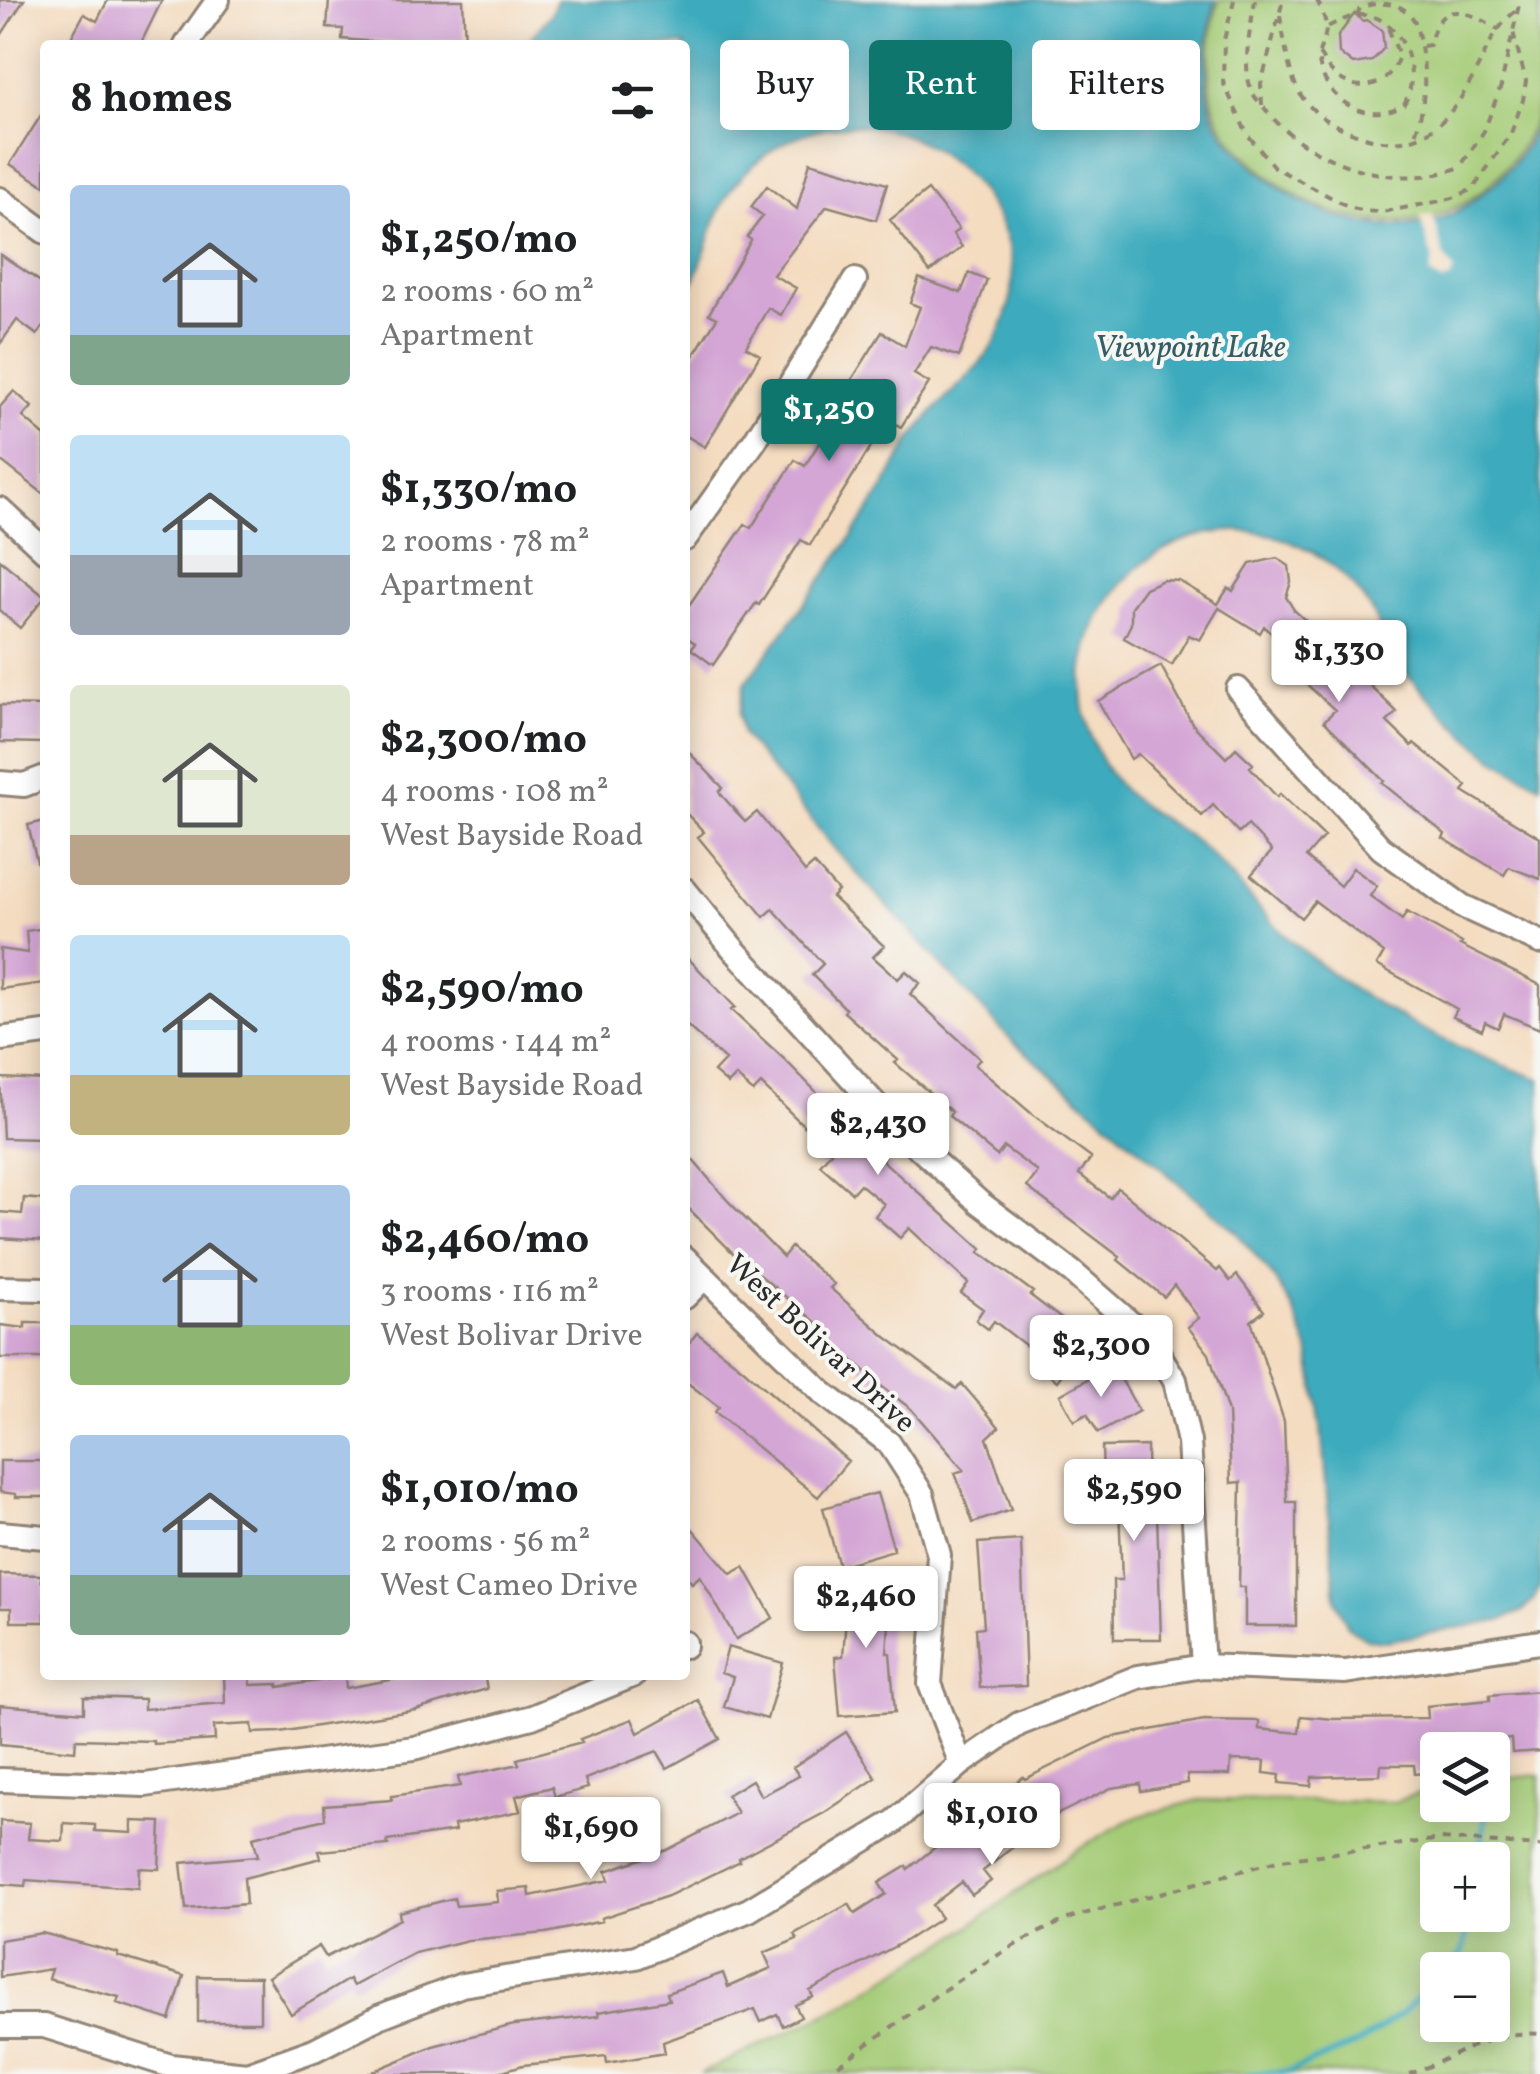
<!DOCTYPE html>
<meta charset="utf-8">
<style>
:root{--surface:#fff;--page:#f2f2f2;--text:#202124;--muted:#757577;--accent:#0f766e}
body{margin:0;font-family:Vollkorn,serif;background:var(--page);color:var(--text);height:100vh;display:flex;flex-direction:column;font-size:38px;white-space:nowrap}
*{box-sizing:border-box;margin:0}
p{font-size:32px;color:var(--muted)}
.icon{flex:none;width:55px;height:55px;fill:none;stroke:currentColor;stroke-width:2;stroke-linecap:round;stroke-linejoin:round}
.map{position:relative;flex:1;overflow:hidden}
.sheet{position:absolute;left:40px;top:40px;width:650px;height:1640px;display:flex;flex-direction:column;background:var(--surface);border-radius:10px;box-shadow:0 5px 25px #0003}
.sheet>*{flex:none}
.top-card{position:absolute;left:720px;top:40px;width:670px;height:90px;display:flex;gap:20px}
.controls{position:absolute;left:1420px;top:1732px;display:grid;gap:20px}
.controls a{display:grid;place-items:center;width:90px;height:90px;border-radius:10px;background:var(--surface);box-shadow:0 5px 25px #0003;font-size:50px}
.price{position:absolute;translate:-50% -85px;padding:0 22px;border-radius:10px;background:#fff;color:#222;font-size:32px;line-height:65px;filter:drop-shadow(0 2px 5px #0008)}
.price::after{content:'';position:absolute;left:50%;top:60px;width:30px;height:22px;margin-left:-15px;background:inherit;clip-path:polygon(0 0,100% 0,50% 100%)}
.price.on{background:var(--accent);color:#fff}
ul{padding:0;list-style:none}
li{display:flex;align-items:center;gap:30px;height:250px;padding:0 30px}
li span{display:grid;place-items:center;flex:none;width:280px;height:200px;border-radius:10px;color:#555}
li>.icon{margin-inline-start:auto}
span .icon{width:120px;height:120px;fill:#fffc;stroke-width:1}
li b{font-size:42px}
h2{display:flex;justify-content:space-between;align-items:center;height:120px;padding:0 30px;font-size:42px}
.chip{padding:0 35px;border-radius:10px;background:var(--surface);box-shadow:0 5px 25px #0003;font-size:35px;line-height:90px}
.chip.on{background:var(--accent);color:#fff}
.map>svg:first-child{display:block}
.green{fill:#a4cb76;stroke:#687b50;stroke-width:2.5;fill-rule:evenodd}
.water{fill:#3eabbd;stroke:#346b74;stroke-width:2.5}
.pier{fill:#f4dcc0}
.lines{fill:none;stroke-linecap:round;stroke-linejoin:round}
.stream{stroke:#3eabbd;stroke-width:6}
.building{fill:#d4a6d5}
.minor-casing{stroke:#908476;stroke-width:28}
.path{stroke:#908476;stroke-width:4;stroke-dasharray:8 8;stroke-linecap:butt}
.minor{stroke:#fff;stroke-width:22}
.labels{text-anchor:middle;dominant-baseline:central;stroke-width:8;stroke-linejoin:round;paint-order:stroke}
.street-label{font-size:30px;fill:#2b2b2b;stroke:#f6f6f2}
.water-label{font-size:32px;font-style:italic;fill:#335e65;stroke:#f6f6f2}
</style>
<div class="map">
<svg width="1540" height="2074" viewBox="0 0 1540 2074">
<rect width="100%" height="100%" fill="#f6f6f2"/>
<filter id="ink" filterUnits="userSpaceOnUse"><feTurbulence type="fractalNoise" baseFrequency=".01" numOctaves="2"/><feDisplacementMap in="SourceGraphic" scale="20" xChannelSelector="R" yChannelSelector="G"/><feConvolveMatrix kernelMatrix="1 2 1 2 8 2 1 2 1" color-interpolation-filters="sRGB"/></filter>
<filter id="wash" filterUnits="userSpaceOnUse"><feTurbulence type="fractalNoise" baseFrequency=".0048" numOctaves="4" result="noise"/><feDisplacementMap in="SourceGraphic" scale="40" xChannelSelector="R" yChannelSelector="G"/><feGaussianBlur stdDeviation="2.25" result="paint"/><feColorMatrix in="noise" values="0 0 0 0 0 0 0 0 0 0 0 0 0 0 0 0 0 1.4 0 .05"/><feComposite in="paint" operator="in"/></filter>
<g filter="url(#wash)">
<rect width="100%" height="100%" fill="#f4dcc0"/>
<path class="green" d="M1219 0H1540C1540 39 1540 84 1534 121 1525 145 1509 166 1491 183 1424 246 1320 226 1257 166 1241 151 1224 134 1216 113 1204 80 1209 33 1219 0Z
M1540 1775V2074H700L836 2009 963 1931 1079 1848 1133 1818 1199 1800 1395 1802 1437 1786 1438 1805H1492L1493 1780ZM1438 1860H1492V1915H1438ZM1438 1970H1492V2025H1438Z"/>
<path class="water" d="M557 0H1216C1206 35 1201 79 1213 114 1221 135 1239 153 1255 168 1305 214 1381 242 1447 216 1464 209 1478 197 1492 186 1515 166 1534 139 1540 109V785C1525 776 1509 768 1494 758 1468 740 1406 677 1388 650 1382 642 1381 631 1377 622 1363 591 1334 562 1303 547 1171 482 1032 627 1100 757 1125 806 1156 811 1195 841 1228 867 1253 905 1284 934 1356 1001 1448 1047 1540 1079V1585L1534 1600 1523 1611 1499 1621 1386 1641 1367 1639 1348 1627 1336 1600 1321 1427 1309 1350 1292 1307 1272 1275 1236 1232 1010 1039 838 853 743 735 739 714 745 684C788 625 833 567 873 505 887 484 898 461 911 440 945 387 996 370 1010 301 1017 268 1008 234 991 207 944 128 840 98 764 156 706 200 716 243 685 299V45H525L551 14Z"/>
<path class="pier" d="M1433 215 1444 257 1454 270 1450 279 1442 282 1430 274 1433 260 1420 217Z"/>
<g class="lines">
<path class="stream" d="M1480 1734 1482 1750
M1479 1860 1487 1805
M1449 1970 1462 1953 1472 1915
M1249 2074 1290 2071 1361 2042 1402 2013 1438 1980"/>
</g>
<g id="blocks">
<path class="building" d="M0 0H24L0 37Z
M108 0H162L140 45H84L71 38 84 14 97 21Z
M329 0H463L465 41 403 44 342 39 343 29 327 28Z
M1355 13 1362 21 1366 20 1382 30 1384 48 1372 61 1353 64 1339 53 1338 36Z
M45 109V186L10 164Z
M810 162 887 184 876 220 827 206 773 275 796 288 781 315 768 308 746 347 760 355 705 447 685 435V369L717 318 709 314 751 240 747 237 763 216 751 207 767 186 797 209Z
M928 190 959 229 953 234 962 247 930 272 890 220Z
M0 254 45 285V324L37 335 17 320 0 344Z
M969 273 987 280 959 357 931 347 914 374 929 383 901 427 888 419 810 545 801 540 759 605 756 603 713 665 691 649 695 643 685 636V611L745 524 751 528 795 460 805 466 824 435 814 429 830 402 836 405 882 332 905 346 920 307 910 303 919 278 961 293Z
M14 391 32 407 23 417 45 436V495L0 460V407Z
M1277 558 1289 566 1291 582 1286 597 1294 610 1319 633 1327 625 1365 660 1355 671 1397 712 1387 722 1412 746 1414 743 1467 786 1463 791 1540 838V879L1509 867 1504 875 1443 838 1445 834 1382 783 1384 781 1324 721 1335 710 1303 681 1312 672 1264 626 1260 633 1219 608 1200 640 1189 635 1172 665 1124 638 1131 624V607L1145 588 1163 580 1179 581 1218 604 1228 588 1233 591 1250 564Z
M0 560 45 597 20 628 0 611Z
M1161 666 1193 725 1226 758 1236 748 1253 764 1250 767 1277 797 1280 794 1324 836 1306 857 1340 886 1353 868 1377 886 1370 896 1402 920 1407 912 1462 943 1460 945 1540 985V1029L1504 1014 1498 1028 1485 1022 1482 1030 1453 1017 1457 1009 1377 965 1384 953 1315 901 1301 918 1251 875 1272 851 1248 825 1239 833 1213 805 1202 816 1138 754 1131 759 1098 701Z
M0 705 44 706 43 743 0 742Z
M685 748 723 788 719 792 745 822 757 812 805 872 814 864 838 891 832 897 884 946 873 957 898 979 906 971 920 983 910 994 980 1059 975 1065 1032 1114 1091 1158 1079 1174 1110 1198 1118 1188 1217 1271 1220 1268 1230 1281 1237 1275 1264 1311 1251 1321 1284 1421 1287 1502H1296V1626H1245V1587H1239L1241 1482 1231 1483 1228 1412 1209 1354 1188 1327 1199 1318 1174 1285 1164 1297 1118 1260 1120 1257 1027 1187 1038 1172 1004 1147 997 1156 949 1116 952 1112 895 1063 898 1060 844 1012 846 1009 812 975 823 964 773 909 764 917 698 837 704 832 685 812Z
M45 821V870H39L28 825Z
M45 928V983L0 989V949L28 953 26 931Z
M685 955 735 1007 731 1010 784 1059 829 1105 827 1107 884 1157 882 1160 982 1249 979 1252 1033 1292 1030 1295 1088 1339 1057 1381 1033 1363 1038 1355 994 1321 988 1329 976 1320 983 1309 961 1293 968 1283 909 1228 900 1238 875 1216 884 1204 860 1184 852 1193 820 1165 831 1152 761 1084 753 1092 736 1076 728 1084 714 1072 725 1060 685 1024Z
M0 1078 44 1080 41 1139 3 1138Z
M685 1151 728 1201 783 1257 791 1247 834 1284 830 1288 886 1337 956 1389 962 1384 999 1427 987 1438 1011 1510 973 1523 955 1473 964 1470 911 1409 868 1376 869 1374 813 1327 817 1323 754 1270 752 1272 685 1205Z
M24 1198 45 1200V1241L0 1238V1212L22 1214Z
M25 1323H45V1358H0V1325L25 1328Z
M697 1333 741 1367 848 1461 818 1497 715 1412 719 1407 685 1381V1348Z
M1113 1365 1139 1411 1098 1433 1087 1414 1074 1421 1060 1395Z
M1147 1446 1148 1513H1157L1161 1639H1114L1113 1580H1122L1119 1507 1104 1508 1102 1447Z
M0 1461H45V1497H16V1494L0 1492Z
M877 1493 894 1550 839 1566 823 1508Z
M685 1520 731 1574 744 1567 773 1618 736 1639 700 1576 692 1583 685 1575Z
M1021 1540 1026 1686 980 1688 976 1628 984 1627 978 1543Z
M0 1574 41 1575 42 1582 45 1583V1622H11V1608H0Z
M849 1578 892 1581 887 1653H890L895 1712 840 1716 835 1657 843 1656Z
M728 1647 783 1663 767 1719 724 1707 733 1677 721 1673Z
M224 1675H250L251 1685 278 1684V1687L345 1677 346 1688 418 1675H484L487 1689 416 1710 280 1732 253 1733 252 1724 214 1726 215 1740 153 1744V1741L76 1739 75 1751 0 1744V1705L84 1712V1697L144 1699V1709L225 1703Z
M1540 1691V1751L1512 1753 1511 1739 1464 1744 1465 1750H1438V1772L1415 1774 1414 1765H1381L1380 1775 1312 1777 1311 1786 1279 1783 1280 1775 1264 1773 1265 1761 1231 1760 1230 1775H1187L1188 1783 1141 1791 1140 1784 1111 1788 1048 1819 983 1871 991 1881 972 1895 962 1882 932 1905 941 1918 907 1940 810 1991 813 1997 795 2005 801 2017 783 2026 777 2014 761 2022 755 2009 663 2042 665 2053 607 2063 606 2056 523 2065 492 2074H367L433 2046 514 2025 599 2016 598 2012 669 2000 667 1993 723 1973 728 1987 771 1968 764 1953 797 1939 794 1934 849 1904 855 1914 886 1894 879 1883 907 1866 908 1869 1023 1777 1025 1779 1108 1738 1204 1720 1259 1721V1729L1299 1733 1301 1716 1333 1719 1428 1718 1427 1706 1490 1700V1695Z
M698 1700 720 1739 667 1768 657 1751 585 1779 588 1788 555 1797 552 1787 516 1796 520 1811 454 1825 455 1831 387 1841 388 1845 319 1851 321 1858 244 1878 246 1904 186 1909 181 1863 258 1856 253 1837 325 1819 324 1805 392 1800V1796L460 1786 458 1777 519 1764 517 1759 582 1742 580 1739 632 1719 638 1733Z
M846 1732 876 1778 824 1813 739 1858 740 1861 668 1896 601 1918 602 1921 546 1933 468 1940 415 1953 353 1986 349 1979 291 2014 268 1977 319 1946 326 1957 400 1919 399 1912 454 1898 456 1906 498 1902 497 1891 529 1888 530 1896 609 1880 606 1871 667 1850 737 1813 727 1795 752 1780 761 1796 799 1776 793 1767Z
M0 1821 30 1823 28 1839 63 1841 64 1823 95 1825V1831L132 1833V1821L161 1822 159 1869 139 1868 138 1888 26 1880 25 1886 0 1884Z
M42 1933 118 1953V1956L184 1976 170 2020 117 2003 119 1997 48 1979 51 1969 0 1977V1940Z
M198 1976 260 1977V2022H198Z"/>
</g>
</g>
<g filter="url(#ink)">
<use href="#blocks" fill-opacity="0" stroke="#908476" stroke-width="2.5"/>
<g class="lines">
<g class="minor-casing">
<path id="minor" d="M186 45 218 0
M0 199 45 232
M0 509 45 551
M685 539 754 442 855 280
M1238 689 1381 848 1462 906 1540 942
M0 783 24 785 45 777
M685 890 735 951 900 1131 979 1202 1072 1272 1150 1340 1175 1380 1189 1442 1203 1666
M0 1039 45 1033
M685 1258 823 1393 889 1443 922 1494 939 1555 930 1684 961 1764
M0 1288 45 1289
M685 1297 704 1278
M0 1533 45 1537
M685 1643V1646
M0 1780 145 1785 414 1748 532 1717 634 1675
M0 2026H44L171 2066 247 2074 314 2050 381 2016 462 1985 636 1957 749 1910 894 1822 961 1764 1019 1724 1138 1677 1203 1666 1345 1672 1540 1642"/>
</g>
<path class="path" d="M1234 0 1224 40 1223 82 1247 134 1274 167 1351 208 1366 211 1382 212 1431 203 1453 198 1473 189 1511 133 1523 100 1526 81 1513 32
M1255 0C1251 27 1241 65 1252 92 1255 98 1262 105 1266 110 1308 163 1397 193 1460 167L1484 131 1501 86 1520 0
M1317 0C1321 9 1327 21 1326 30 1325 41 1317 50 1319 62 1326 102 1368 126 1404 104 1422 75 1404 19 1365 15 1353 14 1338 22 1327 27
M1280 16C1291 75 1289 107 1351 132 1413 158 1446 129 1474 75 1486 52 1495 26 1516 11
M1357 16 1360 8C1380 0 1405 2 1415 22 1427 63 1428 98 1414 138
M1423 46 1430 45C1438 0 1463 7 1499 30
M1319 54C1324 60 1327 69 1334 74 1358 96 1391 86 1399 55L1388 28
M1262 105 1261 84 1283 0
M825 2074C905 2020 983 1954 1073 1917L1281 1860 1441 1839 1540 1846
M1409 2074C1454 2059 1490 2029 1540 2034"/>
<use href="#minor" class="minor"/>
</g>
</g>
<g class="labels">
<g class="street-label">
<text transform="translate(820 1344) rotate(43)">West Bolivar Drive</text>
</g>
<g class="water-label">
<text x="1190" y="349">Viewpoint Lake</text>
</g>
</g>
</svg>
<div class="controls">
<a><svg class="icon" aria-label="layers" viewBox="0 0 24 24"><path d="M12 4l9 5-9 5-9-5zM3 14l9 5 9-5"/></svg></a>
<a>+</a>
<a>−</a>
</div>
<b class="price on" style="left:829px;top:464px">$1,250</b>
<b class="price" style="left:1339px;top:705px">$1,330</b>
<b class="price" style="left:878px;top:1178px">$2,430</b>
<b class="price" style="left:1101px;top:1400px">$2,300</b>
<b class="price" style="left:1134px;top:1544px">$2,590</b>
<b class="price" style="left:866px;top:1651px">$2,460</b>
<b class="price" style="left:992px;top:1868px">$1,010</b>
<b class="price" style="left:591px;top:1882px">$1,690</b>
<div class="top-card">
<a class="chip">Buy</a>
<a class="chip on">Rent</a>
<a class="chip">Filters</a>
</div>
<section class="sheet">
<h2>8 homes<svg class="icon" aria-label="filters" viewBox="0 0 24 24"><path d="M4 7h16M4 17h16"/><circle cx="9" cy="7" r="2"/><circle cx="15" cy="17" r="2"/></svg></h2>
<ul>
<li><span style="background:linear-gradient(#a9c7e8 75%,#7fa58c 0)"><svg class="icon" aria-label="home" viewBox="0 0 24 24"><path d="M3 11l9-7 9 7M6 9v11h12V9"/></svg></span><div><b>$1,250/mo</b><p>2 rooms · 60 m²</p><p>Apartment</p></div></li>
<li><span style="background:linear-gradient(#bfe0f5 60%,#9aa5b1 0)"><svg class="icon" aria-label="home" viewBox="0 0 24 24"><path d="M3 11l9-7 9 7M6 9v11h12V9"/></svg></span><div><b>$1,330/mo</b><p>2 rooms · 78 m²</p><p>Apartment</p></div></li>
<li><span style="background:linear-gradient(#dfe7d0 75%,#b9a48a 0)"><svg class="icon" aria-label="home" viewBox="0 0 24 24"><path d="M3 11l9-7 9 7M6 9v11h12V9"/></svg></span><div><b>$2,300/mo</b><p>4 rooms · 108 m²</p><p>West Bayside Road</p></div></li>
<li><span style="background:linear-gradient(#bfe0f5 70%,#c2b280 0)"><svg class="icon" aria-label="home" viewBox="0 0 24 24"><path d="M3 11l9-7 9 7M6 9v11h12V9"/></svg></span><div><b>$2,590/mo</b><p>4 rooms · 144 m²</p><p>West Bayside Road</p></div></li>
<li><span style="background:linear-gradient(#a9c7e8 70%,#8fb573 0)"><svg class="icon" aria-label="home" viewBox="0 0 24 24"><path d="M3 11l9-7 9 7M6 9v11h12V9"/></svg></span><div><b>$2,460/mo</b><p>3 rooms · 116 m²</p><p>West Bolivar Drive</p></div></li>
<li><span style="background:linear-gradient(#a9c7e8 70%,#7fa58c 0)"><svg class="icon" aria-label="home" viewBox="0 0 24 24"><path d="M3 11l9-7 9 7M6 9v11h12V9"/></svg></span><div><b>$1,010/mo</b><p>2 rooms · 56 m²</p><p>West Cameo Drive</p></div></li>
</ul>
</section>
</div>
